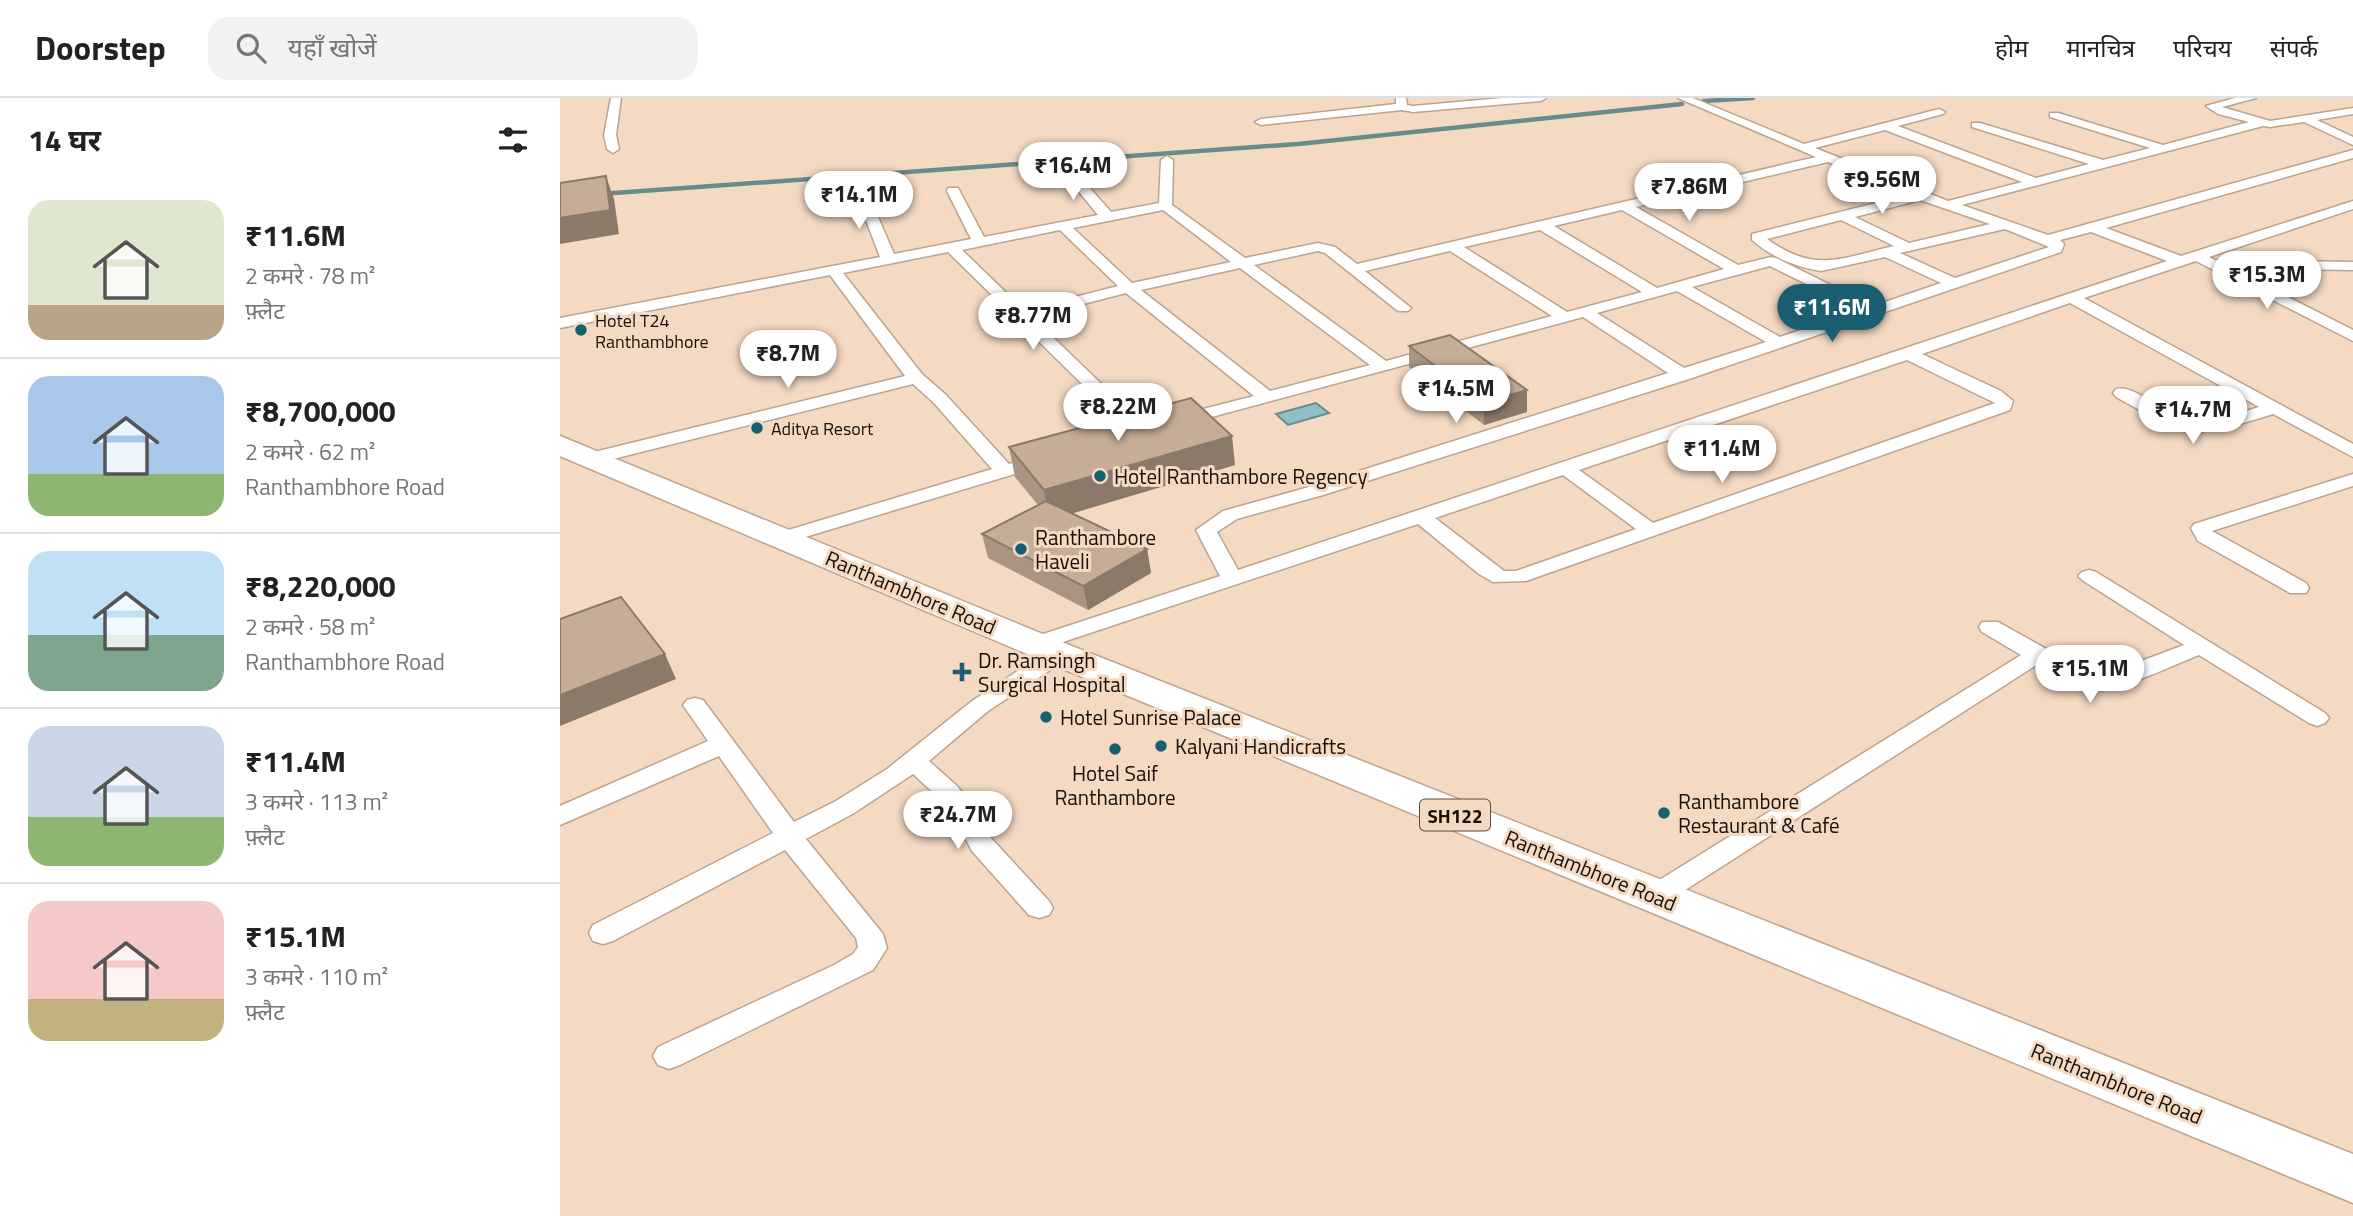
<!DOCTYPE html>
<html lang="hi">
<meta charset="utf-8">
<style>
:root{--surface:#fff;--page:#f2f2f2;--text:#222;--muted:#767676;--line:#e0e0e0;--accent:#1a5f71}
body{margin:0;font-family:"Titillium Web","Noto Sans Devanagari",sans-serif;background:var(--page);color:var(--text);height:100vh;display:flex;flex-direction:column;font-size:26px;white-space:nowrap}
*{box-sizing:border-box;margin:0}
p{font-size:23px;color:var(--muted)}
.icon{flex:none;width:38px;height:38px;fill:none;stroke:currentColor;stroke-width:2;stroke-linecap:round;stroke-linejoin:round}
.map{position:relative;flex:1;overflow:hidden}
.details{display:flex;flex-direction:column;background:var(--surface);width:560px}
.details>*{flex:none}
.price{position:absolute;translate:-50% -60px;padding:0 16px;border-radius:24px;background:#fff;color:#222;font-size:23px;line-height:46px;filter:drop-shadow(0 2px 4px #0008)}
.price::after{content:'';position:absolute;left:50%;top:42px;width:21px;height:16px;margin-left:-10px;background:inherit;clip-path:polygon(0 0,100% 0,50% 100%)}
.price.on{background:var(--accent);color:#fff}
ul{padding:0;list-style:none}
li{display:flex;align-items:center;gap:21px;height:175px;padding:0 28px}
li+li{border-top:2px solid var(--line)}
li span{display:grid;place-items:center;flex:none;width:196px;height:140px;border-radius:21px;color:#555}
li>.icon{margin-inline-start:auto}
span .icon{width:84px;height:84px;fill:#fffc;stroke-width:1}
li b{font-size:30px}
h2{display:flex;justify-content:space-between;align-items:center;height:84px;padding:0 28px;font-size:30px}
header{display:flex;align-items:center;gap:42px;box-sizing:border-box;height:98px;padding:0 35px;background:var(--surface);border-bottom:2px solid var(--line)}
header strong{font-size:33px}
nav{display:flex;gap:38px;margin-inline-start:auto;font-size:24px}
.search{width:490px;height:63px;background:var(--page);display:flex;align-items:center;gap:18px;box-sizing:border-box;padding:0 24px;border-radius:21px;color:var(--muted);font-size:26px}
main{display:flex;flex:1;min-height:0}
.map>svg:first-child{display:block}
.water{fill:#8cc0c4;stroke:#698b8c;stroke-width:2}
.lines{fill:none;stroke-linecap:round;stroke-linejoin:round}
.stream{stroke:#698b8c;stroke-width:4.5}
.street-casing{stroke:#bca38e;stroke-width:3}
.primary-casing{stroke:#bca38e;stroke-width:3}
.street{fill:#fff;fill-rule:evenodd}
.primary{fill:#fff;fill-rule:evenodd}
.wall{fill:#aa9583}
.shaded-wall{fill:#8b796a}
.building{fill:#c6ad98;stroke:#8b796a;stroke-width:2}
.poi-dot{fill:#1a5f71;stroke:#f4dac3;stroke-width:2.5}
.labels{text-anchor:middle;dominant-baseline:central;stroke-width:6;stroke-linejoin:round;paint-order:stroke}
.far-poi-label{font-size:18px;fill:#181008;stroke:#f4dac3;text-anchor:start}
.shield{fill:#f4dac3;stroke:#5a4d40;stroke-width:2}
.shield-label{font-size:19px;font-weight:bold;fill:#181008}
.poi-label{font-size:21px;fill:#181008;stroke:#f4dac3;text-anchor:start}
.street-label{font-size:21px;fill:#181008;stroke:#f4dac3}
</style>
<header>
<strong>Doorstep</strong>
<div class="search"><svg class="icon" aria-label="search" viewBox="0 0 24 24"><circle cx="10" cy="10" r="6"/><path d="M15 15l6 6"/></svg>यहाँ खोजें</div>
<nav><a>होम</a><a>मानचित्र</a><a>परिचय</a><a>संपर्क</a></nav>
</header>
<main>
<section class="details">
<h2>14 घर<svg class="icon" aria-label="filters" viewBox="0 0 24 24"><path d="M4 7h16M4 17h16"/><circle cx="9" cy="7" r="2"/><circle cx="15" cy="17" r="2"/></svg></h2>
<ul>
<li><span style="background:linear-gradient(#dfe7d0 75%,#b9a48a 0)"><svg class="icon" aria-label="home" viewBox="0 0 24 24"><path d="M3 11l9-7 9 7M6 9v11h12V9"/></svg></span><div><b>₹11.6M</b><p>2 कमरे · 78 m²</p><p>फ़्लैट</p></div></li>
<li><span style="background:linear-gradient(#a9c7e8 70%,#8fb573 0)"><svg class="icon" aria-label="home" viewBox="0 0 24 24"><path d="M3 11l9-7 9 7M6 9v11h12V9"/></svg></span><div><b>₹8,700,000</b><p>2 कमरे · 62 m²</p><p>Ranthambhore Road</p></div></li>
<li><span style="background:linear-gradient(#bfe0f5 60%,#7fa58c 0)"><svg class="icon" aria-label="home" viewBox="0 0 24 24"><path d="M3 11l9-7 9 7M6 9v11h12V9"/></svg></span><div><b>₹8,220,000</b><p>2 कमरे · 58 m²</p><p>Ranthambhore Road</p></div></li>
<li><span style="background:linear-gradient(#c9d6e8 65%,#8fb573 0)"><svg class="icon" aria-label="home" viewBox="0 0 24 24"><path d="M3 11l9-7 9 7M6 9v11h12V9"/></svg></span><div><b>₹11.4M</b><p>3 कमरे · 113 m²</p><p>फ़्लैट</p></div></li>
<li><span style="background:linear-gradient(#f6c9c9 70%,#c2b280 0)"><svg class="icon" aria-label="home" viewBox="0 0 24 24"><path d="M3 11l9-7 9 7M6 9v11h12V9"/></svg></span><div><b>₹15.1M</b><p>3 कमरे · 110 m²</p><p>फ़्लैट</p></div></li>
</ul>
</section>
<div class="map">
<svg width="1793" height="1118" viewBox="0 0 1793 1118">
<rect width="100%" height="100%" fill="#f4dac3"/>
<path class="water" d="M756 305 769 315 728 327 716 316Z"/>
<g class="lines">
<path class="stream" d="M1144 3 1193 0
M40 96 738 46 1122 6"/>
<g class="street-casing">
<path id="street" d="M51 0H61L56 37 59 51 53 55 47 51 44 37Z
M836 0H846L847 7 853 8 942 0H986L981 3 853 14 842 12 701 27 695 24 701 21 836 6Z
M1118 0H1133L1244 46 1379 11 1385 14 1383 16 1338 28 1476 80 1529 66 1412 29V25H1420L1543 62 1590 50 1490 19V15H1498L1603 47 1689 24 1658 16 1646 8 1675 0H1696L1662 9 1710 23 1793 10V16L1757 22 1793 39V47L1744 24 1710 29 1703 28 1402 107 1488 137 1793 52V60L1546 130 1621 158 1793 103V111L1649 159 1655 162 1793 164V172L1671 170 1793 232V243L1636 163 1524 200 1793 346V359L1713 316C1631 342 1630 340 1556 299L1553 295 1556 291C1577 286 1607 320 1630 324 1652 327 1678 315 1699 309L1510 205 1362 256 1441 293 1453 303 1450 312 966 483 933 484 919 476 858 426 476 553 468 551 465 546 468 541 660 478 636 432 663 413 749 389 1108 275 1023 219 618 328 609 323 612 319 694 298 566 195 472 219 586 329 589 333 586 337H574L388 154 283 175 362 276 386 297 449 366 484 355 491 357 493 361 491 365 222 446 215 444 212 440 215 436 432 371 374 305 353 286 33 366 24 360 26 356 345 278 270 177 0 230V220L320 159 294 91 295 88 300 87 306 91 334 156 411 141 387 93 388 90H398L424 139 538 117 497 67 503 63 507 64 551 114 599 105 601 62 607 58 613 62 612 107 685 160 758 145 775 149 797 166 1256 59ZM1325 32 1462 84 1388 103 1255 50ZM1268 64 1348 97 1192 136V142C1211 159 1236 169 1261 173L1325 159 1381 185 1313 208 1216 160 1211 159 1178 167 1076 109ZM1360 102 1430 126 1349 145 1295 119ZM603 112 671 164 572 185 513 130ZM1062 112 1164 171 1097 190 994 128ZM1281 122 1334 148C1281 160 1256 176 1207 141ZM1445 131 1489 149 1395 180 1340 155ZM500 132 558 188 464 212 402 152ZM980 132 1082 194 1007 214 904 149ZM1531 134 1607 163 678 472 657 434 677 421 763 397 1129 281 1501 154 1504 146 1500 142ZM758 153 765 155 838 213H848L851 210 805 173 890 153 992 218 826 263 694 167ZM1210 168 1299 212 1220 239 1132 189ZM680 170 810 267 710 293 581 192ZM1117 193 1206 244 1124 270 1037 215ZM1347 262 1435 305 1093 425 1019 372ZM1003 377 1076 431 956 473H944L875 420Z
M1793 376V388L1652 433 1746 485 1749 490 1746 495H1730L1638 443 1631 430 1634 426Z
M1529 472 1536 474 1765 615 1769 620 1765 625 1757 628 1749 625 1639 557C1615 566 1555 596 1531 592 1511 588 1495 576 1478 566L1105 805 1095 808 1085 805 1081 798 1085 791 1461 557 1422 534 1419 529 1422 524H1438L1535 578 1544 577 1624 547 1522 482 1518 478 1522 474Z
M499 549 507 551 510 556 507 561 428 613 369 663 397 688 415 711 431 740 489 803 493 810 489 817 479 820 469 817 412 753 395 721 379 700 353 676 294 715 246 741 323 836 327 850 313 872 120 967 109 971 98 967 93 958 98 949 274 867 293 856 298 849 296 840 225 752 53 843 43 846 33 843 29 835 33 827 213 735 159 658 0 727V708L148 643 123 607 127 602 135 600 143 602 234 724 276 703 327 671 412 603 491 551Z"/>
</g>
<g class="primary-casing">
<path id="primary" d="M0 338 512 548 1793 1056V1105L486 564 0 358Z"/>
</g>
<use href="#street" class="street"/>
<use href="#primary" class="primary"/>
</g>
<path class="wall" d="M849 248 967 292V314L924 327 849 269Z
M449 349 675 367 513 415 587 451 591 475 528 512 428 460 422 436 478 407 455 379Z"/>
<path class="shaded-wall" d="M46 78 54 101 59 136 0 146V120Z
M967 292V314L924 327V305Z
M672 338 675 367 490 422 484 392Z
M587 451 591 475 528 512 523 488Z
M105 556 116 581 0 628V597Z"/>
<path class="building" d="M46 78 50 112 0 120V85Z
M890 237 967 292 924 305 849 248Z
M631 300 672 338 484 392 449 349Z
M486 403 587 451 523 488 422 436Z
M61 499 105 556 0 597V521Z"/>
<g class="poi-dot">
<circle cx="21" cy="232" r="7"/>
<circle cx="197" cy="330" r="7"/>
<circle cx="540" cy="378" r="7"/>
<circle cx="461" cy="451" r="7"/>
<path d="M398.5 563.5h7v7h7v7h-7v7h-7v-7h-7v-7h7z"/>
<circle cx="486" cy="619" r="7"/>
<circle cx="601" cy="648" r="7"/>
<circle cx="555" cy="651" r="7"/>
<circle cx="1104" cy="715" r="7"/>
</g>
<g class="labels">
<g class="far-poi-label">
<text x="35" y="222">Hotel T24<tspan x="35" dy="21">Ranthambhore</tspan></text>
<text x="211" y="330">Aditya Resort</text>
</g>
<rect class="shield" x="860" y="701.5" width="70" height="31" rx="5"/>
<g class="shield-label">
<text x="895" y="717">SH122</text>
</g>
<g class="poi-label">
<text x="554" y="378">Hotel Ranthambore Regency</text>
<text x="475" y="439">Ranthambore<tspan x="475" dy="24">Haveli</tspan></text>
<text x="418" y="562">Dr. Ramsingh<tspan x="418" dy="24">Surgical Hospital</tspan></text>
<text x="500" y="619">Hotel Sunrise Palace</text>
<text x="615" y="648">Kalyani Handicrafts</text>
<text x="555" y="675" text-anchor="middle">Hotel Saif<tspan x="555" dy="24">Ranthambore</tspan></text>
<text x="1118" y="703">Ranthambore<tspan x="1118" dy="24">Restaurant &amp; Café</tspan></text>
</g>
<g class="street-label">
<text transform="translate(351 494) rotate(23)">Ranthambhore Road</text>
<text transform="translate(1031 772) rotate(22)">Ranthambhore Road</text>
<text transform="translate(1557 985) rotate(22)">Ranthambhore Road</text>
</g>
</g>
</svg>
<b class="price" style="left:513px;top:104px">₹16.4M</b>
<b class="price" style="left:1322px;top:118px">₹9.56M</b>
<b class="price" style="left:1129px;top:125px">₹7.86M</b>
<b class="price" style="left:299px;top:133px">₹14.1M</b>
<b class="price" style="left:1707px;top:213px">₹15.3M</b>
<b class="price on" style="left:1272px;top:246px">₹11.6M</b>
<b class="price" style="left:473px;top:254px">₹8.77M</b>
<b class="price" style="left:228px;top:292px">₹8.7M</b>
<b class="price" style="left:896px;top:327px">₹14.5M</b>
<b class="price" style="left:558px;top:345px">₹8.22M</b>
<b class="price" style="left:1633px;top:348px">₹14.7M</b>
<b class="price" style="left:1162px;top:387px">₹11.4M</b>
<b class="price" style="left:1530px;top:607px">₹15.1M</b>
<b class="price" style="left:398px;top:753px">₹24.7M</b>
</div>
</main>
